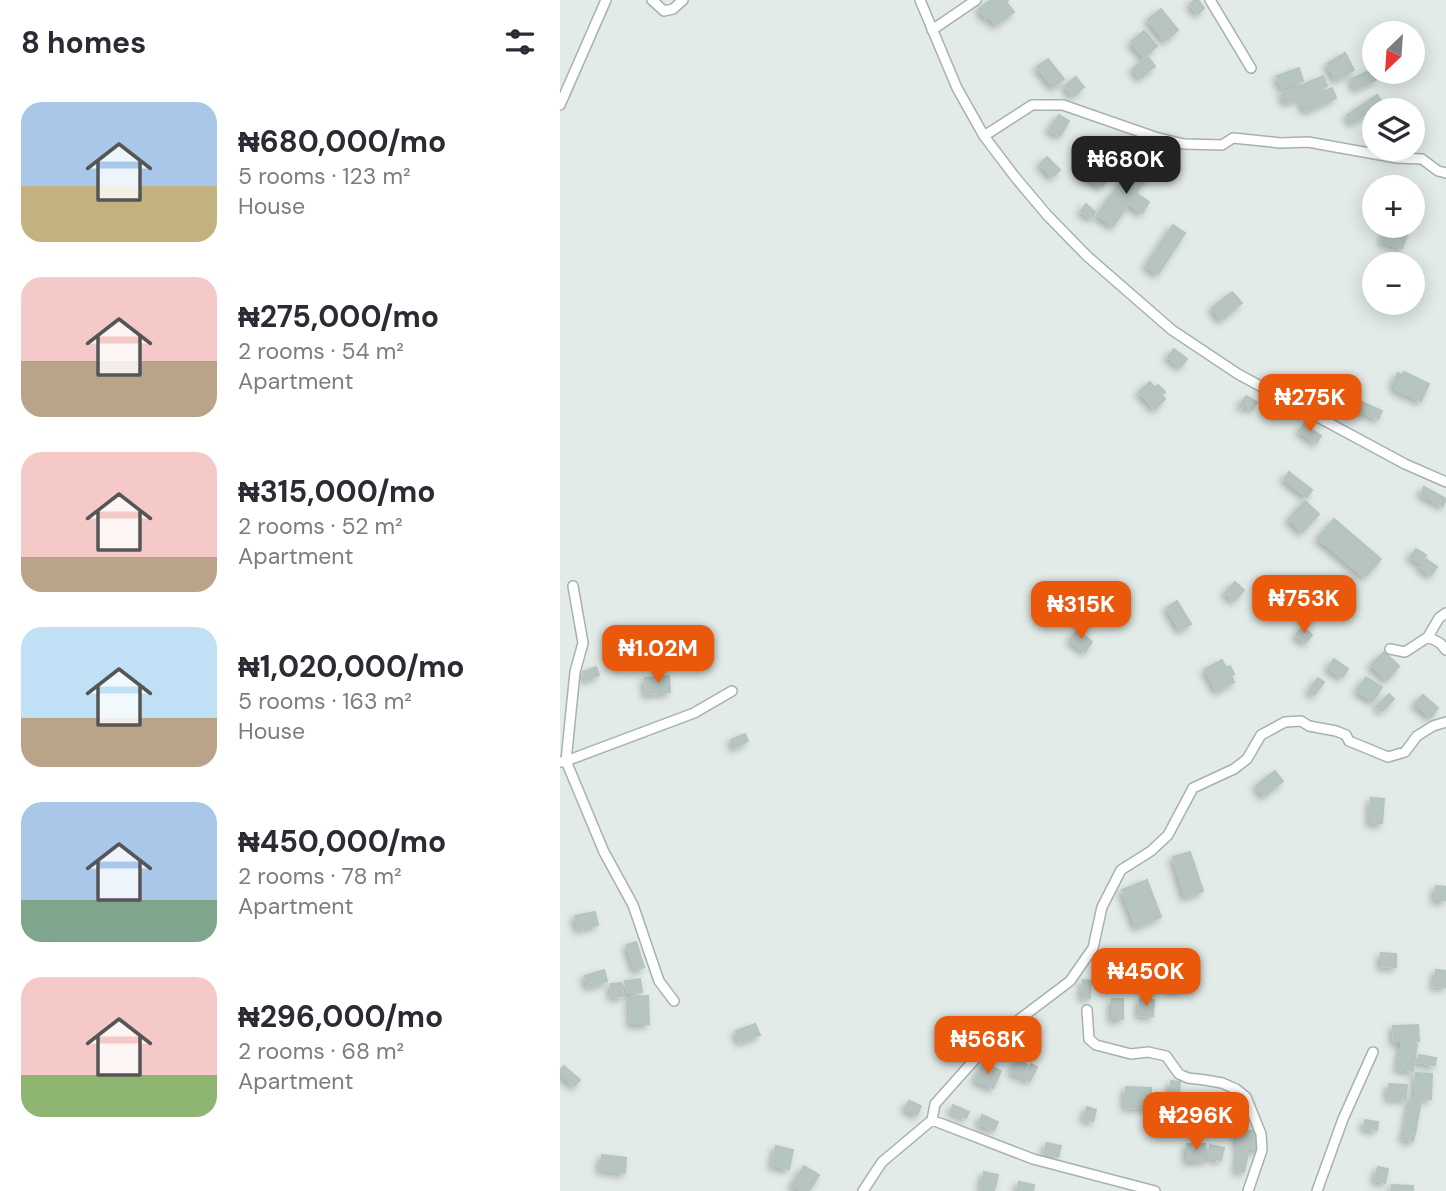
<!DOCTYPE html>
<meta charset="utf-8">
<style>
:root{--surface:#fff;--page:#f7f7f7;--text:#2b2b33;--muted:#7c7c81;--accent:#ea580c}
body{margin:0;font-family:"DM Sans",sans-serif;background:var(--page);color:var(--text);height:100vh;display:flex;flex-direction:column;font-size:26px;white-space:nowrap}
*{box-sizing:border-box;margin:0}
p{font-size:23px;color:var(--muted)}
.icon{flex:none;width:38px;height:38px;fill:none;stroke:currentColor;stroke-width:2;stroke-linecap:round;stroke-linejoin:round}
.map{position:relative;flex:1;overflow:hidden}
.drawer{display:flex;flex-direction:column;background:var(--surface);width:560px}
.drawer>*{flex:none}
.needle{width:46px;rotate:205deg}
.tools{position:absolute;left:802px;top:21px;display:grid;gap:14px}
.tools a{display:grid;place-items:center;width:63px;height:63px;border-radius:50%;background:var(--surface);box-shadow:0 4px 18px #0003;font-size:35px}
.price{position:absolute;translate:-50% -60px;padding:0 16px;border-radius:14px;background:var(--accent);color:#fff;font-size:23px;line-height:46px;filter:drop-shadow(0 2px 4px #0008)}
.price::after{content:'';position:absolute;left:50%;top:42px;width:21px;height:16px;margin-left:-10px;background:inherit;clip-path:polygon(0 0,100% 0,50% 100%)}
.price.on{background:#222;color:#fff}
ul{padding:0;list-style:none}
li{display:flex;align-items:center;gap:21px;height:175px;padding:0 21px}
li span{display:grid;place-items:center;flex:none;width:196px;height:140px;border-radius:21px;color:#555}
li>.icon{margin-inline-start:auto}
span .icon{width:84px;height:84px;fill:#fffc;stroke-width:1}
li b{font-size:30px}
h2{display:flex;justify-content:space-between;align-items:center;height:84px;padding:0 21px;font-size:30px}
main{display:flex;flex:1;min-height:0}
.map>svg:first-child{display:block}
.building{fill:#b7c5c0;stroke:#b5c4be;stroke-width:2;filter:url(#shadow)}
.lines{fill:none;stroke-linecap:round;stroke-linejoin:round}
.minor-casing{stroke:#a5b2ae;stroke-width:12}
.minor{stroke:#fff;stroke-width:9}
</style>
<main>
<section class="drawer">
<h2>8 homes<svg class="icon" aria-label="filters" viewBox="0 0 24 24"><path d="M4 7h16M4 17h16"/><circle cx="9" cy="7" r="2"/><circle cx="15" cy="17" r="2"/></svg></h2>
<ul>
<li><span style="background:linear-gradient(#a9c7e8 60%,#c2b280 0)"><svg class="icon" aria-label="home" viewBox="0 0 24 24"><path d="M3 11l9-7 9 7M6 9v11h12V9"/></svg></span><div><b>₦680,000/mo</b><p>5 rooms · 123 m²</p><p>House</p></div></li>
<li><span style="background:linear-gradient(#f6c9c9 60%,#b9a48a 0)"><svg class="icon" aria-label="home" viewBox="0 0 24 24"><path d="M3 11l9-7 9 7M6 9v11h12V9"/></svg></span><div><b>₦275,000/mo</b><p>2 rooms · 54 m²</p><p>Apartment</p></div></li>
<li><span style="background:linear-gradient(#f6c9c9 75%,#b9a48a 0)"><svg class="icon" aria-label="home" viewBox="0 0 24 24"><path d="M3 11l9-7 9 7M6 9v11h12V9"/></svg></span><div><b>₦315,000/mo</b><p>2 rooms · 52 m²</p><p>Apartment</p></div></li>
<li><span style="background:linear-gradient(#bfe0f5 65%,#b9a48a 0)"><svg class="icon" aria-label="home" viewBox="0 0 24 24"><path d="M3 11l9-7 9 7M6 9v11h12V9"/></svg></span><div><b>₦1,020,000/mo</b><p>5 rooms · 163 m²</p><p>House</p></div></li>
<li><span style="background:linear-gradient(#a9c7e8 70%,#7fa58c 0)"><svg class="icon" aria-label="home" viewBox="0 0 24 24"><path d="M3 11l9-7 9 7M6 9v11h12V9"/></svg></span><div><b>₦450,000/mo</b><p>2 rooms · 78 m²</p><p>Apartment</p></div></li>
<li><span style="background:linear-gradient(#f6c9c9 70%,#8fb573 0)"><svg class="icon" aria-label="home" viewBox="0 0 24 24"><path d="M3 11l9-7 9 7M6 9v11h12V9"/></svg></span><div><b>₦296,000/mo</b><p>2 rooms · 68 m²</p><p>Apartment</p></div></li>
</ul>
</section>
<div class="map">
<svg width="886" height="1191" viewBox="0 0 886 1191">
<defs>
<filter id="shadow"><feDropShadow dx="-3.5" dy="3.5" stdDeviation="3.5" flood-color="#0004"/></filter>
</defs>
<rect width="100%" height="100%" fill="#e2ebe7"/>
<path class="building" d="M431 0 447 1 426 18 419 9Z
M635 0H638L644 8 638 14 630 4Z
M447 3 454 12 436 25 429 17Z
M601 9 618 30 605 41 588 20Z
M584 31 597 46 584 57 571 42Z
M785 53 794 70 776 80 767 64Z
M588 57 595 66 580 78 573 69Z
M488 59 504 79 493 87 477 67Z
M739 68 743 81 722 88 717 76Z
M812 70 816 80 796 89 791 79Z
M763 76 767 86 726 103 722 94Z
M516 77 524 87 513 96 505 86Z
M772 88 776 98 746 111 741 101Z
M817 95 823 103 792 123 787 115Z
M499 115 509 121 500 136 489 130Z
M566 140 580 150 568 167 554 157Z
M487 157 500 170 492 177 480 164Z
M541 160 554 167 542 187 529 179Z
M575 163 590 174 576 193 589 202 582 213 569 204 553 226 537 215Z
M526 204 535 212 531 218 521 211Z
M613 225 625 233 598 274 586 266Z
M827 226 848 232 842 248 822 242Z
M672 292 682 303 661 320 652 308Z
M614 349 627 359 620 367 608 357Z
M844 372 869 384 861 401 835 389 836 386 833 384 838 373 843 375Z
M590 382 595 388 598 385 605 392 602 395 605 399 595 409 579 392Z
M786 395 822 411 818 419 782 404Z
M686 396 697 402 692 410 684 404 682 408 680 406Z
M744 424 761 436 756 443 739 431Z
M729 472 752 490 747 497 724 479Z
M864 487 886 499 883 506 861 494Z
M745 501 759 514 742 532 729 519Z
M774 519 821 559 805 577 758 538Z
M856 549 866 555 860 563 850 557Z
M866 559 877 567 871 575 860 567Z
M675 582 684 590 674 601 665 593Z
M617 601 631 624 620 630 607 608Z
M743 627 752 635 745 643 736 635Z
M518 630 532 642 525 652 510 640Z
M824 652 839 666 827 680 811 665Z
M774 659 788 669 783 676 781 677 768 668Z
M662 660 666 668 670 666 674 674 671 675 674 682 657 691 645 669Z
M36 667 39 675 26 680 23 672Z
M109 676 110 692 86 694 85 678Z
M806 677 822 687 813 701 797 691Z
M758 678 764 682 754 695 749 691Z
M829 694 834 699 822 711 817 706Z
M863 695 878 708 871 717 855 704Z
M185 734 188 741 175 748 171 740Z
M715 771 723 781 704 796 696 786Z
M811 798 824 799 822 823H810Z
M630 852 643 891 625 897 613 857Z
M587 880 601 917 576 927 562 890Z
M876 886 886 887V900H875Z
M35 912 38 925 18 929 15 916Z
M76 942 84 967 75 970 67 945Z
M821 953 836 954V967L821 966Z
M44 970 47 981 28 987 25 976Z
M876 970 886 971V987L874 986Z
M611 978 622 979 621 989H610Z
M80 979 82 992 67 993 65 981Z
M523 980 531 981 530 998 522 997Z
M61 983 63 996 52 997 51 984Z
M88 996 89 1024H71L70 997Z
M552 999H563V1019H552Z
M580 999 594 1000 593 1016 579 1015Z
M195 1024 200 1035 180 1042 176 1031Z
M858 1025 859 1041 834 1042 833 1026Z
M842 1042 857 1044 853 1071 838 1069Z
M859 1055 876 1058 875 1065 858 1062Z
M457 1059 467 1065 461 1077 451 1072Z
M424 1063 441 1071 433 1088 415 1080Z
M471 1064 477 1067 470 1081 464 1078Z
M4 1066 20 1080 14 1086 0 1073V1070Z
M856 1073 872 1074 871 1099 855 1098Z
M611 1081 620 1082 618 1103 609 1102Z
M829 1084 847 1085 846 1099 828 1098Z
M566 1087 591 1088V1108L565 1107Z
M851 1099 861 1101 856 1128 846 1125Z
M349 1101 361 1106 357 1115 345 1109Z
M624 1104H633V1126H623Z
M393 1105 409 1112 406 1118 391 1111Z
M527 1107 536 1110 533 1121 524 1119Z
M422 1115 438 1122 434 1130 419 1124Z
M805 1120 818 1122 817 1130 804 1128Z
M846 1127 856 1129 853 1141 843 1139Z
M677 1131H699V1150H678Z
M487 1143 501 1146 498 1157 484 1153Z
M627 1144H645V1161H627Z
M650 1145 664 1148 661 1160 648 1157Z
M216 1146 233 1150 229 1169 212 1165Z
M679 1151 688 1153 684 1172 676 1170Z
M42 1155 66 1158 65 1173 40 1170Z
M244 1166 259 1175 249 1191H241L232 1186Z
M818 1167 828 1169 825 1183 815 1180Z
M424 1172 438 1175 434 1191H421Z
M459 1182 474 1185 473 1191H457Z
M832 1185 853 1186V1191H832Z"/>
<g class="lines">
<g class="minor-casing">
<path id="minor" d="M92 0 104 11 113 9 123 0
M360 0 397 88 424 136 455 177 487 215 527 256 612 330 678 374 845 464 886 482
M650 0 691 68
M372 30 416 0
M0 105 46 0
M424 136 472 105H503L595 137 624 144 662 145 673 138 721 143 748 142 837 158 862 159 878 171 886 173
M13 586 23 643 15 672 6 761 134 713 172 691
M886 613 879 618 868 637 880 643 886 650
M830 649 845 652 868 637
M0 762 6 761 44 852 73 905 99 981 114 1001
M527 1010 529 1039 536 1045 571 1054 588 1052 606 1056 619 1074 628 1078 645 1080 662 1083 676 1089 686 1097 701 1134 702 1150 688 1191
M372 1120 375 1104 432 1040 510 981 533 948 542 907 561 870 591 851 608 835 633 788 674 769 687 759 701 735 725 722 741 721 749 726 776 731 786 735 789 741 828 757 845 752 857 736 873 726 886 722
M303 1191 322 1162 372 1120 473 1159 595 1191
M757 1191 783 1119 813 1052"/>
</g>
<use href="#minor" class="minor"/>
</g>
</svg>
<div class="tools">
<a><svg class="needle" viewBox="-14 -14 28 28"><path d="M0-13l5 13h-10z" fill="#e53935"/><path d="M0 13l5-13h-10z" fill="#7c7c81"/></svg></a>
<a><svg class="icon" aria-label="layers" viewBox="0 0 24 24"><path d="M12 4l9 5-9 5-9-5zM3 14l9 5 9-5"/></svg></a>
<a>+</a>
<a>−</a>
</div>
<b class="price on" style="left:566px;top:196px">₦680K</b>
<b class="price" style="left:750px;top:434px">₦275K</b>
<b class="price" style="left:744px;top:635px">₦753K</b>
<b class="price" style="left:521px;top:641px">₦315K</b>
<b class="price" style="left:98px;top:685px">₦1.02M</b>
<b class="price" style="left:586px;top:1008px">₦450K</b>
<b class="price" style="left:428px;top:1076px">₦568K</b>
<b class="price" style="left:636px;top:1152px">₦296K</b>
</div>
</main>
